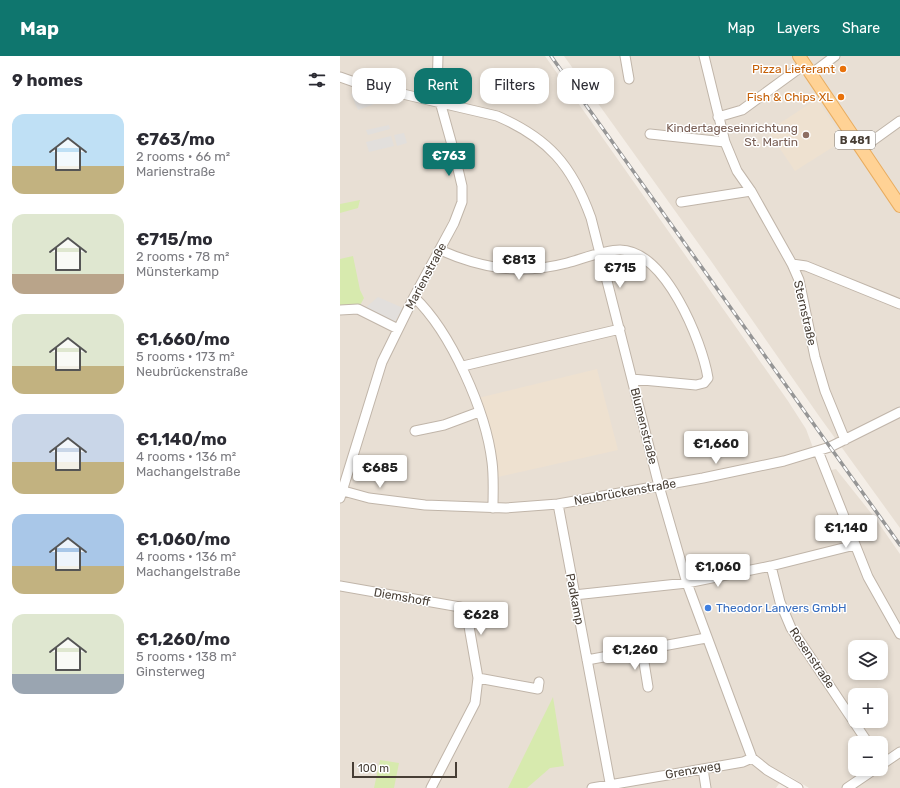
<!DOCTYPE html>
<meta charset="utf-8">
<style>
:root{--surface:#fff;--page:#f2f2f3;--text:#2b2b33;--muted:#7c7c81;--accent:#0f766e}
body{margin:0;font-family:Rubik,sans-serif;background:var(--page);color:var(--text);height:100vh;display:flex;flex-direction:column;font-size:15px;white-space:nowrap}
*{box-sizing:border-box;margin:0}
p{font-size:13px;color:var(--muted)}
.icon{flex:none;width:22px;height:22px;fill:none;stroke:currentColor;stroke-width:2;stroke-linecap:round;stroke-linejoin:round}
.map{position:relative;flex:1;overflow:hidden}
.sheet{display:flex;flex-direction:column;background:var(--surface);width:340px}
.sheet>*{flex:none}
.banner{position:absolute;left:12px;top:12px;width:380px;height:36px;display:flex;gap:8px}
.controls{position:absolute;left:508px;top:584px;display:grid;gap:8px}
.controls a{display:grid;place-items:center;width:40px;height:40px;border-radius:8px;background:var(--surface);box-shadow:0 2px 6px #0003;font-size:20px}
.scale{position:absolute;left:12px;bottom:10px;width:105px;box-sizing:border-box;padding-left:4px;border:2px solid #473e35;border-top:0;font-size:11px;line-height:14px;white-space:nowrap;color:#473e35;-webkit-text-stroke:3px #fff;paint-order:stroke}
.price{position:absolute;translate:-50% -34px;padding:0 9px;border-radius:4px;background:#fff;color:#222;font-size:13px;line-height:26px;filter:drop-shadow(0 1px 2px #0008)}
.price::after{content:'';position:absolute;left:50%;top:24px;width:12px;height:9px;margin-left:-6px;background:inherit;clip-path:polygon(0 0,100% 0,50% 100%)}
.price.selected{background:var(--accent);color:#fff}
ul{padding:0;list-style:none}
li{display:flex;align-items:center;gap:12px;height:100px;padding:0 12px}
li span{display:grid;place-items:center;flex:none;width:112px;height:80px;border-radius:12px;color:#555}
li>.icon{margin-inline-start:auto}
span .icon{width:48px;height:48px;fill:#fffc;stroke-width:1}
li b{font-size:17px}
h2{display:flex;justify-content:space-between;align-items:center;height:48px;padding:0 12px;font-size:17px}
.tag{padding:0 14px;border-radius:12px;background:var(--surface);box-shadow:0 2px 6px #0003;font-size:14px;line-height:36px}
.tag.selected{background:var(--accent);color:#fff}
header{display:flex;align-items:center;gap:24px;box-sizing:border-box;height:56px;padding:0 20px;background:var(--accent);color:#fff}
header strong{font-size:19px}
nav{display:flex;gap:22px;margin-inline-start:auto;font-size:14px}
main{display:flex;flex:1;min-height:0}
.map>svg:first-child{display:block}
.residential{fill:#e8dfd4;fill-rule:evenodd}
.education{fill:#eee1d0}
.green{fill:#d7eaae}
.parking{fill:#e2dfdc}
.lines{fill:none;stroke-linecap:round;stroke-linejoin:round}
.minor-casing{stroke:#c0b5a9;stroke-width:11}
.major-casing{stroke:#e9ad60;stroke-width:14}
.minor{stroke:#fff;stroke-width:9}
.major{stroke:#ffd295;stroke-width:12}
.rail-casing{stroke:#969696;stroke-width:3.5}
.rail{stroke:#fff;stroke-width:2;stroke-dasharray:6;stroke-linecap:butt}
.food-dot{fill:#e8710a;stroke:#fff;stroke-width:1.5}
.education-dot{fill:#8d6e63;stroke:#fff;stroke-width:1.5}
.shop-dot{fill:#3f7fe0;stroke:#fff;stroke-width:1.5}
.labels{text-anchor:middle;dominant-baseline:central;stroke-width:3;stroke-linejoin:round;paint-order:stroke}
.shield{fill:#fff;stroke:#7e7872;stroke-width:1}
.shield-label{font-size:11px;font-weight:bold;fill:#473e35}
.food-label{font-size:12px;fill:#c56008;stroke:#fff;text-anchor:end}
.education-label{font-size:12px;fill:#785e54;stroke:#fff;text-anchor:end}
.street-label{font-size:12px;fill:#473e35;stroke:#fff}
.shop-label{font-size:12px;fill:#366cbe;stroke:#fff;text-anchor:start}
</style>
<header>
<strong>Map</strong>
<nav><a>Map</a><a>Layers</a><a>Share</a></nav>
</header>
<main>
<section class="sheet">
<h2>9 homes<svg class="icon" aria-label="filters" viewBox="0 0 24 24"><path d="M4 7h16M4 17h16"/><circle cx="9" cy="7" r="2"/><circle cx="15" cy="17" r="2"/></svg></h2>
<ul>
<li><span style="background:linear-gradient(#bfe0f5 65%,#c2b280 0)"><svg class="icon" aria-label="home" viewBox="0 0 24 24"><path d="M3 11l9-7 9 7M6 9v11h12V9"/></svg></span><div><b>€763/mo</b><p>2 rooms · 66 m²</p><p>Marienstraße</p></div></li>
<li><span style="background:linear-gradient(#dfe7d0 75%,#b9a48a 0)"><svg class="icon" aria-label="home" viewBox="0 0 24 24"><path d="M3 11l9-7 9 7M6 9v11h12V9"/></svg></span><div><b>€715/mo</b><p>2 rooms · 78 m²</p><p>Münsterkamp</p></div></li>
<li><span style="background:linear-gradient(#dfe7d0 65%,#c2b280 0)"><svg class="icon" aria-label="home" viewBox="0 0 24 24"><path d="M3 11l9-7 9 7M6 9v11h12V9"/></svg></span><div><b>€1,660/mo</b><p>5 rooms · 173 m²</p><p>Neubrückenstraße</p></div></li>
<li><span style="background:linear-gradient(#c9d6e8 60%,#c2b280 0)"><svg class="icon" aria-label="home" viewBox="0 0 24 24"><path d="M3 11l9-7 9 7M6 9v11h12V9"/></svg></span><div><b>€1,140/mo</b><p>4 rooms · 136 m²</p><p>Machangelstraße</p></div></li>
<li><span style="background:linear-gradient(#a9c7e8 65%,#c2b280 0)"><svg class="icon" aria-label="home" viewBox="0 0 24 24"><path d="M3 11l9-7 9 7M6 9v11h12V9"/></svg></span><div><b>€1,060/mo</b><p>4 rooms · 136 m²</p><p>Machangelstraße</p></div></li>
<li><span style="background:linear-gradient(#dfe7d0 75%,#9aa5b1 0)"><svg class="icon" aria-label="home" viewBox="0 0 24 24"><path d="M3 11l9-7 9 7M6 9v11h12V9"/></svg></span><div><b>€1,260/mo</b><p>5 rooms · 138 m²</p><p>Ginsterweg</p></div></li>
</ul>
</section>
<div class="map">
<svg width="560" height="732" viewBox="0 0 560 732">
<rect width="100%" height="100%" fill="#f4eee7"/>
<path class="residential" d="M0 0H205L448 345 466 373 482 416 496 413 535 462 560 498V732H469L446 718 436 732H0ZM515 591H541V617H515ZM515 639H541V665H515ZM515 687H541V713H515Z
M224 0H560V472L479 360 371 205Z"/>
<path class="education" d="M477 43 504 84 455 115 428 75Z
M257 313 278 394 158 421 152 385 138 342Z"/>
<path class="green" d="M20 144 18 152 0 157V148Z
M13 200 20 234 24 242 18 253 0 254V203Z
M213 641 224 710 210 712 187 732H168Z
M40 704 59 707 54 732H34Z"/>
<path class="parking" d="M16 36 45 42V44L18 54 11 38Z
M49 69 50 73 28 79 26 74Z
M64 77 67 87 57 90 54 79Z
M51 80 54 90 29 96 26 86Z
M38 241 63 252 54 267 24 253Z"/>
<g class="lines">
<g class="minor-casing">
<path id="minor" d="M285 0 289 23
M364 0 385 86 397 115 411 135 452 208 459 224 475 301 485 335 505 384
M471 18 495 0
M0 21 20 28 157 60C208 82 232 109 251 162L319 430 347 527 412 702 427 714 458 732
M378 61 402 54 465 8
M310 78 385 86
M521 93 560 65
M341 146 411 135
M100 194C143 213 181 219 227 207 242 203 264 194 280 194 325 194 362 285 368 322L364 327 356 329 292 323
M452 208 466 210 560 248
M74 241C111 276 146 355 152 406 154 421 153 437 153 452
M0 254 18 253 58 273
M123 310 280 273
M75 375 104 369 139 356
M478 395 528 521 560 578
M0 434 29 442 85 449 166 452 218 448 363 422 444 405 490 391 560 356
M0 442 42 306 74 241 114 167 122 146V130L114 96 97 35 98 0
M218 448 271 732
M431 510 440 546 451 572 528 687
M0 530 120 551 127 559 138 622 135 647 91 732
M234 539 347 527 431 510 515 489
M302 594 308 631
M247 604 366 582
M138 622 198 633 199 626
M541 709 560 696
M363 713 366 732
M252 732 403 706 412 702
M507 732 535 713"/>
</g>
<g class="major-casing">
<path id="major" d="M459 0 560 150"/>
</g>
<use href="#minor" class="minor"/>
<use href="#major" class="major"/>
<g class="rail-casing">
<path id="rail" d="M211 0 560 489"/>
</g>
<use href="#rail" class="rail"/>
</g>
<g class="food-dot">
<circle cx="503" cy="13" r="4"/>
<circle cx="501" cy="41" r="4"/>
</g>
<circle class="education-dot" cx="466" cy="79" r="4"/>
<circle class="shop-dot" cx="368" cy="552" r="4"/>
<g class="labels">
<rect class="shield" x="495" y="75" width="40" height="18" rx="3"/>
<g class="shield-label">
<text x="515" y="84">B 481</text>
</g>
<g class="food-label">
<text x="495" y="13">Pizza Lieferant</text>
<text x="493" y="41">Fish &amp; Chips XL</text>
</g>
<g class="education-label">
<text x="458" y="72">Kindertageseinrichtung<tspan x="458" dy="14">St. Martin</tspan></text>
</g>
<g class="street-label">
<text transform="translate(86 220) rotate(-62)">Marienstraße</text>
<text transform="translate(465 257) rotate(77)">Sternstraße</text>
<text transform="translate(304 370) rotate(76)">Blumenstraße</text>
<text transform="translate(285 436) rotate(-10)">Neubrückenstraße</text>
<text transform="translate(62 541) rotate(10)">Diemshoff</text>
<text transform="translate(235 543) rotate(79)">Padkamp</text>
<text transform="translate(472 602) rotate(56)">Rosenstraße</text>
<text transform="translate(353 714) rotate(-10)">Grenzweg</text>
</g>
<g class="shop-label">
<text x="376" y="552">Theodor Lanvers GmbH</text>
</g>
</g>
</svg>
<div class="controls">
<a><svg class="icon" aria-label="layers" viewBox="0 0 24 24"><path d="M12 4l9 5-9 5-9-5zM3 14l9 5 9-5"/></svg></a>
<a>+</a>
<a>−</a>
</div>
<div class="scale">100 m</div>
<b class="price selected" style="left:109px;top:121px">€763</b>
<b class="price" style="left:179px;top:225px">€813</b>
<b class="price" style="left:280px;top:233px">€715</b>
<b class="price" style="left:376px;top:409px">€1,660</b>
<b class="price" style="left:40px;top:433px">€685</b>
<b class="price" style="left:506px;top:493px">€1,140</b>
<b class="price" style="left:378px;top:532px">€1,060</b>
<b class="price" style="left:141px;top:580px">€628</b>
<b class="price" style="left:295px;top:615px">€1,260</b>
<div class="banner">
<a class="tag">Buy</a>
<a class="tag selected">Rent</a>
<a class="tag">Filters</a>
<a class="tag">New</a>
</div>
</div>
</main>
